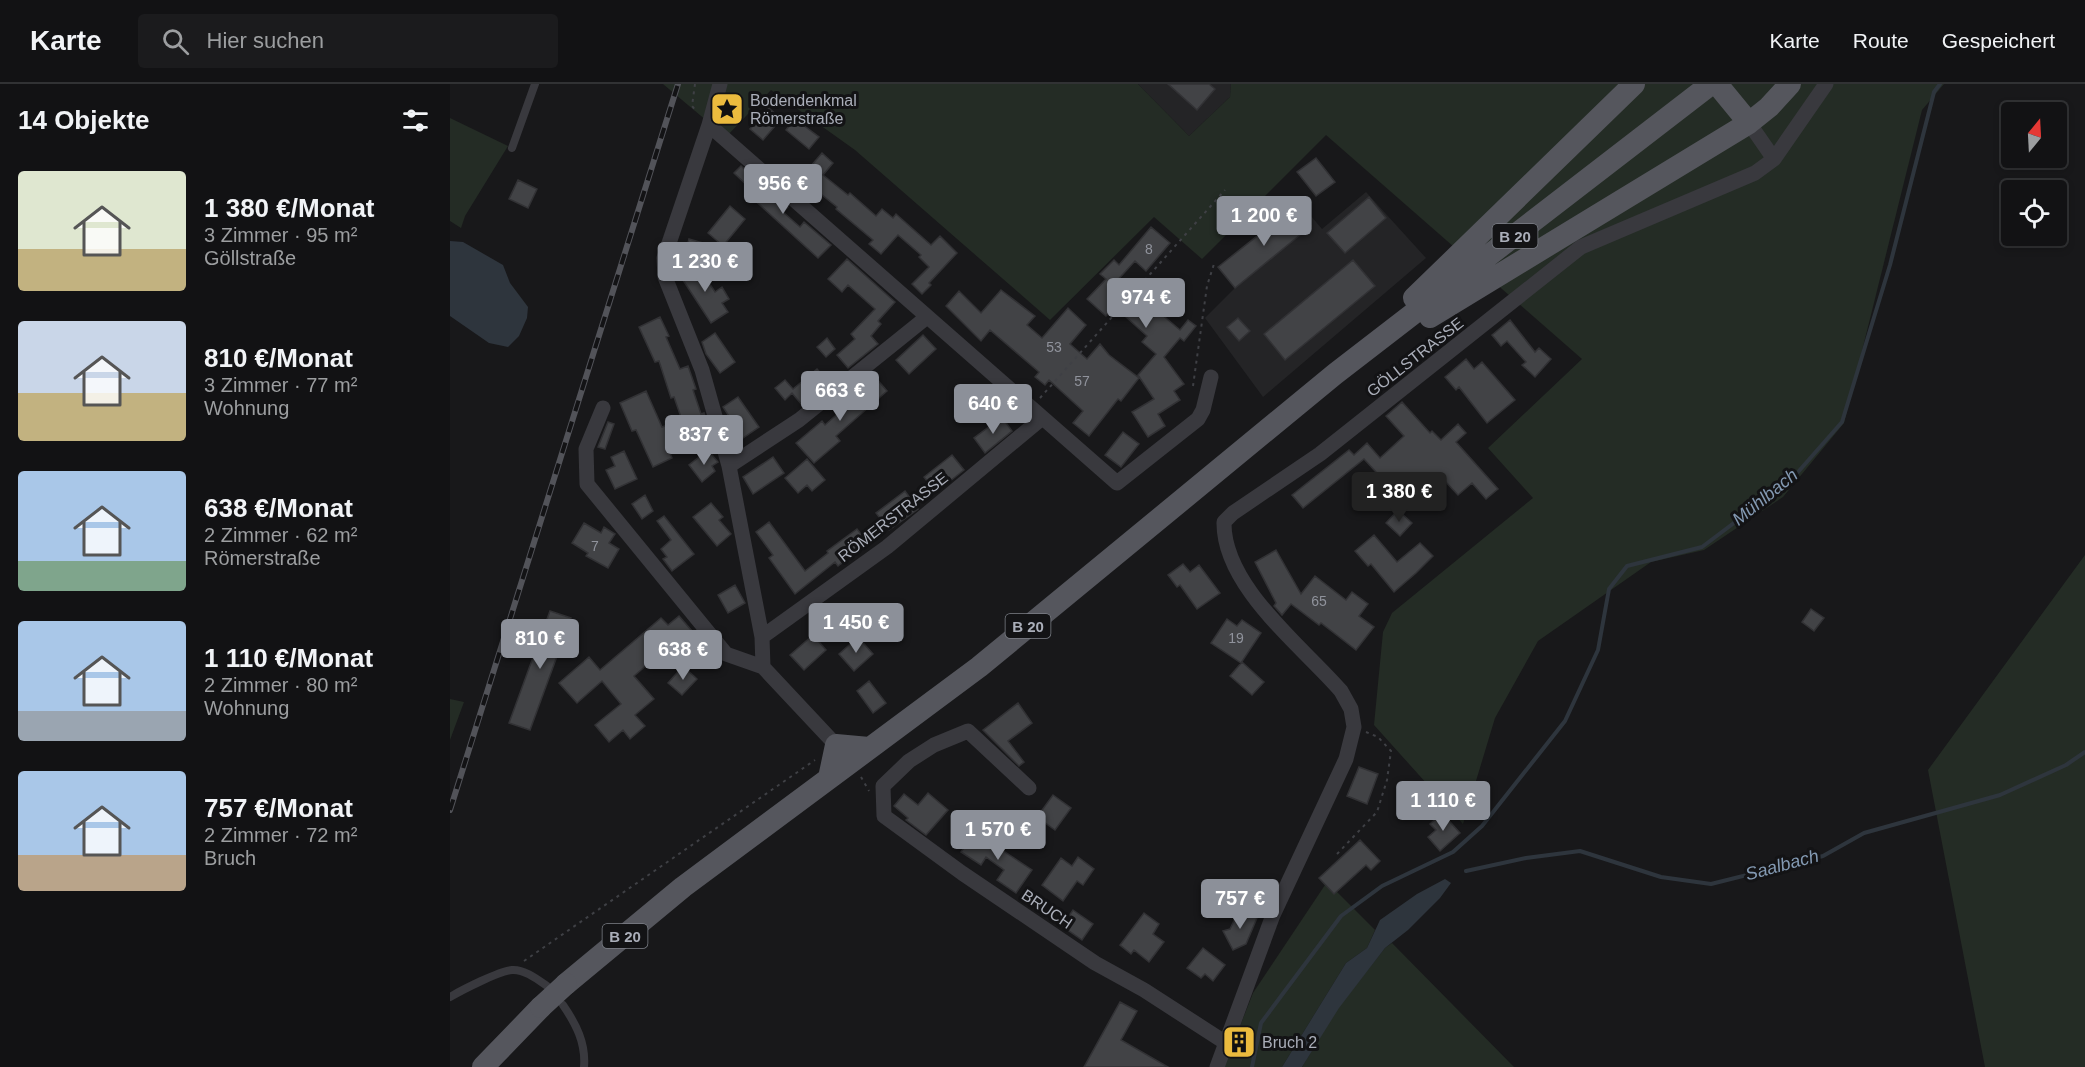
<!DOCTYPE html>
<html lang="de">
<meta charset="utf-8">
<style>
:root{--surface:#121214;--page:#1b1b1d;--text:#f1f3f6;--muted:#9c9ea0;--line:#313234;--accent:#8c9099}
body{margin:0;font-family:Arial,sans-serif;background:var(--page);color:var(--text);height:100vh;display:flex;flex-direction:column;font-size:22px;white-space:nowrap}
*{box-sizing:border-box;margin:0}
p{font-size:20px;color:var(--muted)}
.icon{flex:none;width:33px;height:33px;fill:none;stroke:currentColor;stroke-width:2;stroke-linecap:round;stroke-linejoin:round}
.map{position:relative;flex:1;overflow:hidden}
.sheet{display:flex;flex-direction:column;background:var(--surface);width:450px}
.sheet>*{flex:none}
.needle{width:39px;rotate:18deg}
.fabs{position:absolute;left:1551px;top:18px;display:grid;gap:12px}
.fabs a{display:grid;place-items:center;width:66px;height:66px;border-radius:6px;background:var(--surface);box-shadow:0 3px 9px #0003,0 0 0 2px var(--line);font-size:30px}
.price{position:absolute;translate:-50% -51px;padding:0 14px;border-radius:6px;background:var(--accent);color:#fff;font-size:20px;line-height:39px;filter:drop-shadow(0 2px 3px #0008)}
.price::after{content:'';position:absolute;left:50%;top:36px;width:18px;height:14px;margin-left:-9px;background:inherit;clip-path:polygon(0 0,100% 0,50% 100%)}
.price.active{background:#222;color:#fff}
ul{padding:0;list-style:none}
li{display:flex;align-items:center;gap:18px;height:150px;padding:0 18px}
li span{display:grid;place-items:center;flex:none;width:168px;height:120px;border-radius:6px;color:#555}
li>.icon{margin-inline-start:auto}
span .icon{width:72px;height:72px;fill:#fffc;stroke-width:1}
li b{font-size:26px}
h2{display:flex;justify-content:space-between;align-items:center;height:72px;padding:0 18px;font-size:26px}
header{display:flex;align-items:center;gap:36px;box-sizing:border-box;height:84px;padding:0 30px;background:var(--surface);border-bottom:2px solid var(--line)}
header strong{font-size:28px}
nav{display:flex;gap:33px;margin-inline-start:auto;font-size:21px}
.search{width:420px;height:54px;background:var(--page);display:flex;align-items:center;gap:15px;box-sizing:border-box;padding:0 21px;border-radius:6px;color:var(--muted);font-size:22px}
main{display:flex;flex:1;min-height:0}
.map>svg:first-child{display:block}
.built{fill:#242426}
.green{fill:#242c25}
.water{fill:#2e353d}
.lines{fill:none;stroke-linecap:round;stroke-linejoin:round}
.stream{stroke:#2e353d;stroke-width:4}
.building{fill:#424346;stroke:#323235;stroke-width:1.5}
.path{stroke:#3f4045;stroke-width:2;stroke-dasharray:3 4.5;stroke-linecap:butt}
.lane{stroke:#39393e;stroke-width:8}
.street{stroke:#39393e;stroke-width:15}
.primary{stroke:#55565d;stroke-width:22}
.rail-casing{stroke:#525359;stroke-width:6}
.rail{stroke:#131315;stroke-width:4;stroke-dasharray:11;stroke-linecap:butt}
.primary-bridge{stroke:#55565d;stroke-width:22}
.labels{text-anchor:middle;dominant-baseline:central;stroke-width:6;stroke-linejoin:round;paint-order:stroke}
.number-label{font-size:14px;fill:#90939c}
.shield{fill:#131315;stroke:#7d8088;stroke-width:1.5}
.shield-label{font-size:15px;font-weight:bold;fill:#aaaeb9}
.poi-label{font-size:16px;fill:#aaaeb9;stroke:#131315;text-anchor:start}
.street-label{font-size:16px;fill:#aaaeb9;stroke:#131315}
.water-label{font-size:18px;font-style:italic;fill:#8399b2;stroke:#131315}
</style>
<header>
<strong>Karte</strong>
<div class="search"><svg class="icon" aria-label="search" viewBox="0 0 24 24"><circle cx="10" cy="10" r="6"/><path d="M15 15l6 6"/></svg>Hier suchen</div>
<nav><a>Karte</a><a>Route</a><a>Gespeichert</a></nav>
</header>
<main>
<section class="sheet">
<h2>14 Objekte<svg class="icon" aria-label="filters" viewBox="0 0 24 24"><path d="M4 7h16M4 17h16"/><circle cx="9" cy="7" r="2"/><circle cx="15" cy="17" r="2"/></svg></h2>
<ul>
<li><span style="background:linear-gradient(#dfe7d0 65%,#c2b280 0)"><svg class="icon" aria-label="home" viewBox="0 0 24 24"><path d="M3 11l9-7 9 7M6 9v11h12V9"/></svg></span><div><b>1 380 €/Monat</b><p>3 Zimmer · 95 m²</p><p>Göllstraße</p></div></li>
<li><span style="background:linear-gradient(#c9d6e8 60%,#c2b280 0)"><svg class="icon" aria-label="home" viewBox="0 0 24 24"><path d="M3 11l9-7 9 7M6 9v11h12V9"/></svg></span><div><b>810 €/Monat</b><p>3 Zimmer · 77 m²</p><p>Wohnung</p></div></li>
<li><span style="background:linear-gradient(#a9c7e8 75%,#7fa58c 0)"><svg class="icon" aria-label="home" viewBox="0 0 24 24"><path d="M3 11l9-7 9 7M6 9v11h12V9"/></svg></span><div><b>638 €/Monat</b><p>2 Zimmer · 62 m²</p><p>Römerstraße</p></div></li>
<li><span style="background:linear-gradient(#a9c7e8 75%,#9aa5b1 0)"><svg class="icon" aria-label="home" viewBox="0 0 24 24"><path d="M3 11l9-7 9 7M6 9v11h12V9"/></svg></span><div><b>1 110 €/Monat</b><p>2 Zimmer · 80 m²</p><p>Wohnung</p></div></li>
<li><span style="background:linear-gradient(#a9c7e8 70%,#b9a48a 0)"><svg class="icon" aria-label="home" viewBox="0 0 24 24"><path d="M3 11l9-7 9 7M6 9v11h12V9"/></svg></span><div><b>757 €/Monat</b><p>2 Zimmer · 72 m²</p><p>Bruch</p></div></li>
</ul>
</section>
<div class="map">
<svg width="1635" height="983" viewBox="0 0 1635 983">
<rect width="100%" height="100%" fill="#18181a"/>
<path class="built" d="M688 0H781L780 13 739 52Z
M916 108 976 174 813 313 755 234 785 204 768 183 849 118 872 145Z"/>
<path class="green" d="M213 0H688L739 52 780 13 781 0H1494L1472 26 1394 339 1333 413 1254 466 1201 478 1088 557 1045 634 1013 740 924 641 933 548 942 529 1083 414 1038 364 1132 275 876 51 752 175 704 133 600 236 405 66 321 6 276 53Z
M0 34 58 62 15 132 11 144 0 137Z
M1635 471V983H1535L1478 686Z
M0 615 14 618 0 656Z
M877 798 925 846 917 864 896 879 832 983H774L803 909Z
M942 859 1064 983H852L888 924 935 864Z"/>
<path class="water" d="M0 157 13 158 53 181 60 199 78 223 77 234 69 252 58 263 39 259 0 232Z
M995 795 1001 799 990 814 958 846 935 864 889 924 852 983H832L896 879 917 864 930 836 967 810Z"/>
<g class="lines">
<path class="stream" d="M1016 787 1076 774 1130 767 1211 793 1261 800 1373 772 1414 749 1550 711 1616 681 1635 668
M802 983 811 939 891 832 932 802 1003 768 1032 742 1115 637 1148 566 1159 505 1177 482 1252 463 1341 396 1392 338 1440 181 1484 8 1490 0"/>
</g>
<path class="building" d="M718 0H759L765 5 747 26Z
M319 24 331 35 313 56 300 45Z
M345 35 369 53 359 65 336 46Z
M372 69 383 79 373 91 398 111 400 109 426 132 432 125 443 134 446 130 481 161 490 152 507 169 479 199 481 201 472 210 462 200 479 183 469 173 471 171 448 151 431 170 419 160 423 156 386 125 387 123 367 107 370 104 354 90Z
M866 74 885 98 866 112 847 88Z
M291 82 338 123 333 128 350 143 354 138 381 161 368 174 300 112 304 108 284 89Z
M68 96 87 105 78 124 59 115Z
M919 113 936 134 895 169 877 149Z
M280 122 295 135 273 162 258 149Z
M845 122 861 142 785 204 768 183Z
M701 143 720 159 696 187 685 177 663 201 684 220 700 203 713 214 707 221 711 225 709 228 730 246 738 236 746 242 734 257 730 254 714 273 734 300 724 307 730 316 708 330 715 342 698 353 682 328 704 315 688 291 706 270 692 258 697 252 665 223 656 232 637 215 656 195 650 190 664 176 669 181Z
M239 155 253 159 248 177 234 173Z
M397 175 445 218 428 237 431 240 421 252 428 260 398 284 387 271 405 255 401 250 425 225 398 201 392 208 378 195Z
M903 176 925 202 835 276 814 250Z
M246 179 265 208 272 203 279 215 272 219 278 228 261 239 229 190Z
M551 206 585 232 577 241 592 254 618 224 636 241 620 260 637 275 650 260 659 271 689 294 671 317 668 315 639 352 623 339 633 327 599 296 595 301 585 293 589 288 540 246 531 257 496 222 509 207 531 229Z
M210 233 219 252 216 253 230 285 238 282 246 305 243 306 251 330 254 329 261 354 219 367 222 374 203 383 186 346 182 347 170 319 196 307 212 343 232 336 224 313 221 314 209 277 205 278 189 243Z
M788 234 800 247 789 257 777 243Z
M1060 236 1085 268 1089 264 1101 275 1085 293 1072 281 1076 278 1057 257 1051 262 1042 251Z
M265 249 285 278 270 289 256 270 252 258Z
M473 251 486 265 459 290 446 276Z
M377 254 385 265 376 273 367 263Z
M1016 275 1024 285 1032 278 1065 316 1037 339 1009 303 1006 306 995 293Z
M367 285 379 299 352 321 342 309 335 316 325 304 335 296 343 305Z
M425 293 437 307 386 352 390 357 364 379 346 359 372 337 375 341 401 318 399 316Z
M288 313 309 343 293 354 273 323Z
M952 318 980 349 982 347 991 356 1008 340 1016 349 1006 358 1048 405 1036 415 1022 399 1008 411 994 396 972 417 946 392 937 400 914 375 853 424 842 411 899 366 904 371 917 359 930 374 954 352 936 332Z
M552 333 562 347 535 369 524 354Z
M158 338 164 340 155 365 148 363Z
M673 348 689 360 671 383 655 371Z
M258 366 268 378 262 382 265 387 252 398 239 381Z
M174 367 187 395 165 405 156 386 165 382 161 373Z
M502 371 514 386 486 408 474 393Z
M323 373 334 389 303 410 293 393Z
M357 375 375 396 362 407 357 401 348 409 335 394Z
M455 407 468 425 439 446 426 429Z
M195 411 203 427 192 435 182 420Z
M261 419 273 433 269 436 281 450 267 462 243 433Z
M948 426 962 439 950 452 936 439Z
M214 432 244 470 222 487 213 475 217 473 211 465 221 456 207 437Z
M319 438 355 487 378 469 377 467 407 445 418 459 388 482 385 478 345 510 319 474 323 471 306 448Z
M134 439 151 449 154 443 165 450 159 459 169 465 158 484 136 472 138 469 122 459Z
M924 451 947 478 970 459 983 472 966 489 944 508 921 480 918 482 905 467Z
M826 466 851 510 865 492 896 516 902 508 918 520 909 532 924 543 906 566 871 539 869 541 841 520 832 531 825 523 824 522 826 519 805 478Z
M733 480 740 488 749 481 770 509 747 525 730 501 727 503 718 491Z
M285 501 295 519 278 529 268 511Z
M1361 525 1374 534 1364 547 1352 538Z
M100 527 121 534 80 646 59 639Z
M229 532 248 554 235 564 227 555 184 592 204 615 185 631 195 642 180 655 173 646 159 658 145 641 171 620 152 597 127 619 109 599 139 573 150 586 211 534 218 541Z
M777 535 787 542 792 536 811 549 791 579 761 559Z
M363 551 376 566 354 586 340 571Z
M408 553 423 570 404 587 389 570Z
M792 578 814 598 802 611 780 592Z
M233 582 247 595 232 611 218 599Z
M419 597 436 619 423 629 407 607Z
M568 619 582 639 558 657 574 678 569 682 533 646Z
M909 683 928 690 917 720 897 712Z
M478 709 498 726 476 751 456 736 458 734 444 722 454 710 468 721Z
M603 711 621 724 605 746 587 733Z
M992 729 1010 749 990 767 978 753 986 746 980 740Z
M525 748 582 786 566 809 547 796 554 786 536 773 531 781 511 768Z
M910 756 930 777 921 786 916 781 884 810 869 794Z
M628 773 644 785 633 801 627 797 613 817 592 801 611 774 622 782Z
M623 826 643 840 632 856 612 842Z
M789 826 807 834 796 860 783 866 773 847 780 845Z
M694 829 709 840 703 850 714 858 699 878 684 866 681 870 670 861Z
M753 864 775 881 763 897 755 890 751 894 737 884Z
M670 918 687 927 671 956 718 983H634Z"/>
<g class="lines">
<path class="path" d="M245 0 242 22 247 28
M743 302 757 202 764 180
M590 314 775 106
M411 693 419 707
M887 770 927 728 937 696 941 667 928 653 916 648
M74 877 365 676"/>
<path class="lane" d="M62 64 85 0
M0 913C12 906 49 887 62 886 74 885 87 895 97 902
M113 921C126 940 136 959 134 983"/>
<path class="street" d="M1299 39 1324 75
M259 41 270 0
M153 324 136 365 137 400 276 570 313 583
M279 382 349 336 477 233
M312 553 437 463 591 335
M386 661 313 583 312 553 279 382 252 286 215 193 214 174 259 41 667 399 748 335 753 326 761 293
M579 704 518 647 484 661 459 677 433 702 434 732 512 789 645 879 694 906 776 959
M767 983 823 831 896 675 904 643 901 625 891 607C852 562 773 502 774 438L783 429 870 370 1131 163 1305 89 1324 75 1376 0"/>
<path class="primary" d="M1267 0 1299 39
M964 214 1184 0
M980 233 1299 39 1319 23 1340 0
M379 694 386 661 419 664
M116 900 233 803 529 583 885 290 1261 0
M33 983 91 923"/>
<g class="rail-casing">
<path id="rail" d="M0 726 228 0"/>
</g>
<use href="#rail" class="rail"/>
<path class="primary-bridge" d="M91 923 116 900"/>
</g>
<defs>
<g id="sight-square" transform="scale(1.725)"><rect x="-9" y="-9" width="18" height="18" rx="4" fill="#ebbb3e" stroke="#131315"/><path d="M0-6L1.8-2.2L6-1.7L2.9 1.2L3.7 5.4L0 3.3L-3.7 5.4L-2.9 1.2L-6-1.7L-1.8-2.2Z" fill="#111"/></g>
<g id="building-square" transform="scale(1.725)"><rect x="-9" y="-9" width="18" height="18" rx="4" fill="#ebbb3e" stroke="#131315"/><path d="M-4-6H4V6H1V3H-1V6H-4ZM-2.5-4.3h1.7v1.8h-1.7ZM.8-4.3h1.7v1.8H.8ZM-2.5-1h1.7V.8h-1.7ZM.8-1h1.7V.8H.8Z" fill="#111"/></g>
</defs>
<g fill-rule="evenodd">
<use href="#sight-square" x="277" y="25"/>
<use href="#building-square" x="789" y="958"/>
</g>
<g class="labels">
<g class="number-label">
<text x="699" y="165">8</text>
<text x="604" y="263">53</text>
<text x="632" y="297">57</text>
<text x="145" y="462">7</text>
<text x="869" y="517">65</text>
<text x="786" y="554">19</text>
</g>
<g class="shield">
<rect x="1042.5" y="140" width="45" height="24" rx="4.5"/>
<rect x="555.5" y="530" width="45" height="24" rx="4.5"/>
<rect x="152.5" y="840" width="45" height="24" rx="4.5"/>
</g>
<g class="shield-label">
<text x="1065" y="152">B 20</text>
<text x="578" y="542">B 20</text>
<text x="175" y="852">B 20</text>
</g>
<g class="poi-label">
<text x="300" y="16">Bodendenkmal<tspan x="300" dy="18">Römerstraße</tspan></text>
<text x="812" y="958">Bruch 2</text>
</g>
<g class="street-label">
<text transform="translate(965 273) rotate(-38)">GÖLLSTRASSE</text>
<text transform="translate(443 433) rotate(-38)">RÖMERSTRASSE</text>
<text transform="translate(597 825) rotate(34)">BRUCH</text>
</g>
<g class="water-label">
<text transform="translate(1315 413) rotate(-39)">Mühlbach</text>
<text transform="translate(1332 781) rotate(-15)">Saalbach</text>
</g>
</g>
</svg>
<div class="fabs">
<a><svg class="needle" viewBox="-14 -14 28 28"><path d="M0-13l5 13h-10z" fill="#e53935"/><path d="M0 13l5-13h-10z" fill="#9c9ea0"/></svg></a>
<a><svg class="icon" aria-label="locate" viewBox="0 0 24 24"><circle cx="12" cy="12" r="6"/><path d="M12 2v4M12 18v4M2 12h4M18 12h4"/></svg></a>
</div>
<b class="price" style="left:333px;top:131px">956 €</b>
<b class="price" style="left:814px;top:163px">1 200 €</b>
<b class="price" style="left:255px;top:209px">1 230 €</b>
<b class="price" style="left:696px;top:245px">974 €</b>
<b class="price" style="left:390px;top:338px">663 €</b>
<b class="price" style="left:543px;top:351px">640 €</b>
<b class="price" style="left:254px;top:382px">837 €</b>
<b class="price active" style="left:949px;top:439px">1 380 €</b>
<b class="price" style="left:406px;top:570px">1 450 €</b>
<b class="price" style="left:90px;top:586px">810 €</b>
<b class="price" style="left:233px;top:597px">638 €</b>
<b class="price" style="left:993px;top:748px">1 110 €</b>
<b class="price" style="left:548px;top:777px">1 570 €</b>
<b class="price" style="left:790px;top:846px">757 €</b>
</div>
</main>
